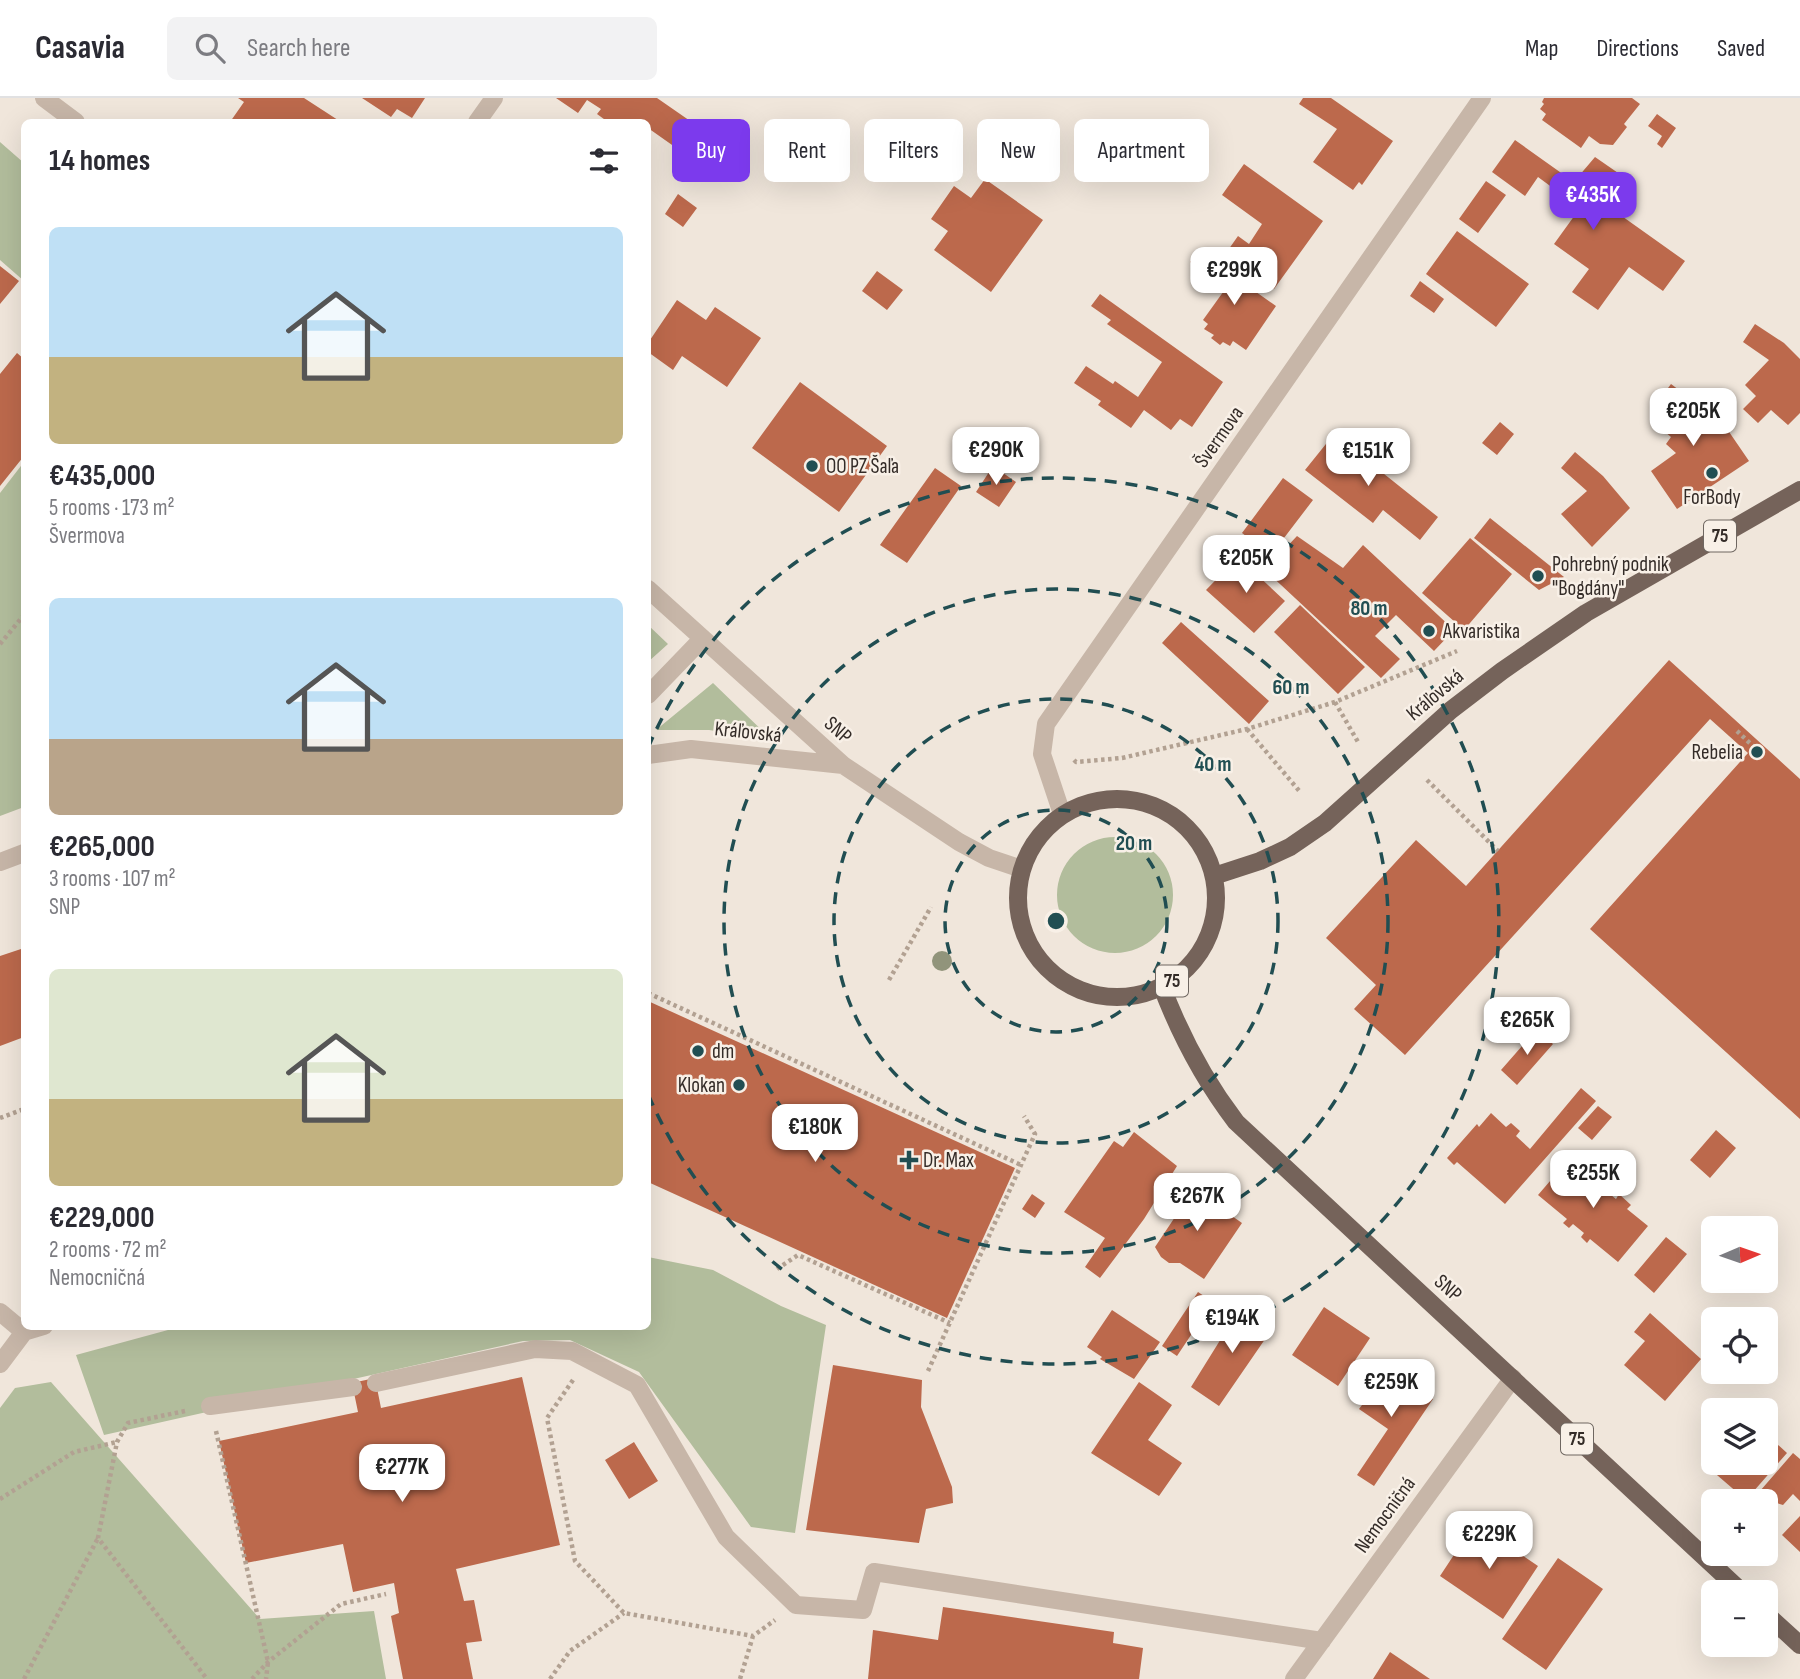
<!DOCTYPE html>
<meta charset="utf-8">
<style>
:root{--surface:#fff;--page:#f2f2f3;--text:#2b2b33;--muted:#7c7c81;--line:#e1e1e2;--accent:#7c3aed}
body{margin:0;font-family:"Sofia Sans Condensed",sans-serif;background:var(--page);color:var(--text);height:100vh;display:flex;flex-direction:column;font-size:26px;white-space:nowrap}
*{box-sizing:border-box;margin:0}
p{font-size:23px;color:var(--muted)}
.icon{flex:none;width:38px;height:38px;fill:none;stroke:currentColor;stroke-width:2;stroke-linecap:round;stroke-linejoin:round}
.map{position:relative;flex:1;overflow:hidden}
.side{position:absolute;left:21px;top:21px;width:630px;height:1211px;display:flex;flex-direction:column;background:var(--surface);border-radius:10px;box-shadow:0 7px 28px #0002}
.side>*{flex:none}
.guide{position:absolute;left:672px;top:21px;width:665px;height:63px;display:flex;gap:14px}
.needle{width:46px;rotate:88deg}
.buttons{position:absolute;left:1701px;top:1118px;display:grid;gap:14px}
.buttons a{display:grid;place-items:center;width:77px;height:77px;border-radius:10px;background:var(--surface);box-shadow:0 7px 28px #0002;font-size:35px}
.price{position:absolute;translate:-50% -60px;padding:0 16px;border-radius:14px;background:#fff;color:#222;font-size:23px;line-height:46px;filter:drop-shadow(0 2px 4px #0008)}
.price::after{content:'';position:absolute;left:50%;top:42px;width:21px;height:16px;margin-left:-10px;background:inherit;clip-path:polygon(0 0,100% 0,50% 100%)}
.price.on{background:var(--accent);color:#fff}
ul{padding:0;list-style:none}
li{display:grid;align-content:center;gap:14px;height:371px;padding:0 28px}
li span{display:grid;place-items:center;height:217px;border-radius:10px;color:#555}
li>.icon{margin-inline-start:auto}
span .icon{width:126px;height:126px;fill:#fffc;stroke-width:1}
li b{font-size:30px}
h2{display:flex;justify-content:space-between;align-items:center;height:84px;padding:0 28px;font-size:30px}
.tag{padding:0 24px;border-radius:10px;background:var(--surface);box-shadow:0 7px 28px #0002;font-size:24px;line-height:63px}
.tag.on{background:var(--accent);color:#fff}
header{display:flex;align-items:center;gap:42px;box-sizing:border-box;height:98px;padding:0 35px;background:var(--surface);border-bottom:2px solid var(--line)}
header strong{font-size:33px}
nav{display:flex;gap:38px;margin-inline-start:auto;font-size:24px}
.search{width:490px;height:63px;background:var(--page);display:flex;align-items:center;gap:18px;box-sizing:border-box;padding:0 24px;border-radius:10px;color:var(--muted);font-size:26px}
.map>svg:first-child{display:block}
.green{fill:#b2bd9c}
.building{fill:#bc694c}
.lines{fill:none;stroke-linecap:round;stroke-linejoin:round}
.path{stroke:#b2a192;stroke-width:4.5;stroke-dasharray:3.5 3.5;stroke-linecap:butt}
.minor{stroke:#c7b6a8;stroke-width:18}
.major{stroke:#75635a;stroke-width:18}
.tree{fill:#91947b}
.ring{fill:none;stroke:#214e52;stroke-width:3.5;stroke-dasharray:12 9}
.poi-dot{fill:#214e52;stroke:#f8f0e7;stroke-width:2.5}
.labels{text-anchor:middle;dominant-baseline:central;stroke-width:5;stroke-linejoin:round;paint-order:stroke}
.shield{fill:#f8f0e7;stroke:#6f6761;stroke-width:2}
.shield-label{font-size:19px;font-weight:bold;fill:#342c28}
.street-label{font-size:21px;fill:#342c28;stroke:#f8f0e7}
.poi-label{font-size:21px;fill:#342c28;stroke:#f8f0e7;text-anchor:start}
.centre{fill:#214e52;stroke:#f8f0e7;stroke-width:3.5}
.ring-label{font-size:21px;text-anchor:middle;font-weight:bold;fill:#214e52;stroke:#f8f0e7;stroke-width:5;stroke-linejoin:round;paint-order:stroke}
</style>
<header>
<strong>Casavia</strong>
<div class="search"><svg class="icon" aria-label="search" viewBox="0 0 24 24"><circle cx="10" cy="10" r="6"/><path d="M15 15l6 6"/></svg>Search here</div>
<nav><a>Map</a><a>Directions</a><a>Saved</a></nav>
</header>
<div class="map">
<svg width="1800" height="1581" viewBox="0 0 1800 1581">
<rect width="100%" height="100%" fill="#f0e6db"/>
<path class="green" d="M0 44 24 65V183L0 162Z
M24 364V709L0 718V395Z
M648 527 668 546 648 564Z
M713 585 771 641 709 632H656Z
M1057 797a58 58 0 1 1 116 0a58 58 0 1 1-116 0Z
M648 1159 713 1172 781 1208 826 1227 795 1435 751 1429 639 1274 570 1242 523 1243 104 1337 76 1257 179 1229 648 1228Z
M51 1284 260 1521 374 1513 386 1581H0V1310L15 1290Z"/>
<path class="building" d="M238 0H304L341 24H230L244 4Z
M362 0H425L412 20 397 11 391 19Z
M556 0H657L719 43 721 41 726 45 703 77 696 72 699 66 648 30V24H619L615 21 612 24H608L597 16 601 11 587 2 578 15Z
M1303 0H1331L1393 43 1362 87 1359 84 1353 92 1313 64 1337 31 1299 6Z
M1544 0H1632L1640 6 1624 26 1627 29 1613 47 1600 46 1589 38 1581 50 1542 22 1546 16 1540 11 1544 6 1542 4Z
M1657 16 1676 30 1662 50 1657 46 1662 38 1648 28Z
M1515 42 1685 163 1663 193 1629 169 1598 212 1572 194 1589 171 1554 146 1580 110 1538 79 1525 98 1492 74Z
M1595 59 1621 77 1605 99 1578 79Z
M1244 66 1323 123 1274 191 1226 155 1238 138 1249 146 1262 126 1222 97Z
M985 81 1043 122 991 194 934 152 948 133 931 121 954 88 971 100Z
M1486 83 1506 97 1478 135 1459 121Z
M678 96 697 110 683 129 665 116Z
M1457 133 1529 186 1496 229 1426 176Z
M1198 153 1276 208 1246 252 1233 243 1230 248 1223 244 1220 247 1211 240 1214 237 1204 231 1208 226 1203 222 1226 190 1190 164Z
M0 168 19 183 0 206Z
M877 173 903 192 887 212 862 193Z
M1420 183 1444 201 1434 215 1410 198Z
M1100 196 1223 284 1192 329 1180 321 1171 332 1144 312 1131 330 1098 307 1101 303 1074 285 1086 268 1113 286 1115 283 1138 299 1162 264 1107 226 1111 222 1091 208Z
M677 202 706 222 715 209 761 240 727 289 682 258 673 272 648 254V245Z
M1755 226 1784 245 1800 261V315L1788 327 1771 312 1758 325 1743 311 1756 298 1745 287 1769 262 1743 244Z
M17 255 24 261V358L0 388V276Z
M800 284 887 348 839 414 752 350Z
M1671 286 1723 325 1749 363 1677 411 1651 373 1676 355 1666 346 1671 339 1658 328 1662 322 1651 313Z
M1500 324 1514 336 1497 357 1482 345Z
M1334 336 1438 419 1420 442 1383 412 1373 425 1305 372Z
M1575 354 1603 378 1630 410 1592 449 1561 416 1587 393 1561 370Z
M993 368 1016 384 999 409 976 394Z
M935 370 961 388 907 465 880 447Z
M1283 380 1313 402 1271 457 1242 435Z
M1490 420 1564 479 1539 492 1474 440Z
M1297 438 1343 470 1363 447 1454 532 1434 553 1396 517 1375 538 1400 561 1381 580 1265 472Z
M1470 440 1512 476 1464 532 1422 495Z
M1238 459 1285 503 1254 535 1206 492Z
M1300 507 1365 569 1338 596 1274 534Z
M1181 524 1269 603 1249 626 1162 545Z
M1669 562 1800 681V1021L1590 831 1748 655 1710 621 1405 957 1354 911 1376 887 1326 840 1416 742 1466 788Z
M24 850V939L0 948V858Z
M648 903 1015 1070 947 1220 648 1084Z
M1536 932 1553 946 1517 987 1501 972Z
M1581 990 1596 1003 1505 1106 1457 1064 1454 1067 1447 1060 1477 1026 1479 1029 1491 1015 1506 1029 1511 1025 1520 1033 1516 1038 1530 1051Z
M1598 1008 1612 1019 1592 1042 1578 1030Z
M1716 1032 1736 1050 1710 1080 1690 1062Z
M1134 1034 1177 1068 1144 1121 1100 1180 1085 1169 1105 1140 1064 1114 1114 1043 1123 1049Z
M1569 1061 1590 1079 1593 1075 1605 1085 1601 1089 1616 1101 1619 1096 1631 1107 1627 1111 1648 1128 1618 1164 1590 1141 1587 1145 1581 1139 1584 1135 1573 1126 1569 1130 1563 1125 1567 1121 1538 1097Z
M1186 1086 1242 1125 1204 1181 1180 1165H1169L1161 1159 1155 1149 1181 1110 1174 1105Z
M1032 1096 1045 1105 1035 1120 1022 1111Z
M1666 1139 1687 1156 1654 1195 1634 1177Z
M1198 1194 1213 1204 1177 1258 1162 1248Z
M1242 1207 1274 1228 1219 1308 1191 1289Z
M1324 1209 1370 1240 1338 1288 1292 1257Z
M1112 1212 1160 1244 1134 1281 1100 1261 1102 1259 1087 1249Z
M1650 1215 1701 1261 1665 1303 1624 1267 1645 1243 1634 1234Z
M833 1267 922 1282 921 1309 952 1389 953 1405 926 1411 919 1445 806 1432Z
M1387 1270 1433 1301 1374 1388 1357 1377 1388 1331 1359 1311 1365 1303 1360 1300 1371 1283 1376 1287Z
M522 1279 560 1447 456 1471 464 1503 474 1502 482 1543 466 1545 473 1581H403L391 1518 399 1515 394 1485 353 1494 343 1446 246 1465 219 1343 358 1314 352 1285 375 1280 381 1310Z
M1139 1284 1172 1307 1148 1342 1182 1365 1159 1398 1091 1355Z
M1766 1336 1787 1355 1746 1402 1703 1365 1713 1354V1365H1766Z
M634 1344 658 1383 629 1401 605 1362Z
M1793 1355 1800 1361V1403L1793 1396 1783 1407 1773 1404 1760 1393Z
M1800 1418V1454L1782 1437Z
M1475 1425 1538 1468 1503 1521 1440 1478Z
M1558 1460 1603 1491 1546 1572 1502 1541Z
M943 1509 1114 1534 1113 1545 1143 1550 1139 1581H868L873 1532 938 1542Z
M1390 1554 1430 1581H1373Z"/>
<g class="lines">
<path class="path" d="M0 546 24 517
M1335 604 1358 644
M1247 631 1301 695
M1737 633 1754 649
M1074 662 1076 664 1122 660 1247 631 1335 604 1457 553
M1427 682 1498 753
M889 882 931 809
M648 895 1021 1067
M0 1020 24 1011
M777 1171 798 1157 950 1225
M928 1273 1035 1036 1024 1018
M573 1282 547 1320 575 1463 624 1515 753 1538 775 1522
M185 1313 128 1325 117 1344 98 1440 207 1581
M216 1333 268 1564 266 1581
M0 1401 74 1354 117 1344
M24 1581 98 1440
M252 1581 268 1564 341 1506 386 1496
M550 1581 570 1553 624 1515
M740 1581 753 1538"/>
<path class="minor" d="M44 0 76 24
M477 24 494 0
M648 491 843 667 959 744 989 760 1022 771
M648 597 702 541
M648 657 691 651 843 667
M1062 716 1042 656 1046 626 1482 0
M0 764 24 755
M0 1214 24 1234 0 1266
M24 1234 44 1228
M376 1285 535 1251 572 1253 637 1287 726 1439 796 1507 863 1512 874 1474 1322 1543
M210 1308 353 1289
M1294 1581 1513 1280"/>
<path class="major" d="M1018 800a99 99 0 1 1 198 0a99 99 0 1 1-198 0Z
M1214 778 1260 763 1290 749 1325 725 1451 612 1502 573 1586 515 1800 392
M1162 889C1181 939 1204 982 1236 1024L1742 1494
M1766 1516 1800 1547"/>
</g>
<circle class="tree" cx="942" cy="863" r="10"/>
<g class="ring">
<circle cx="1056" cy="823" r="111"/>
<circle cx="1056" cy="823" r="222"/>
<circle cx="1056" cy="823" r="332"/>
<path d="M648 650A443 443 0 1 1 648 996"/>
</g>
<g class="poi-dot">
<circle cx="812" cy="368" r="7"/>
<circle cx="1712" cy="375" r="7"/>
<circle cx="1538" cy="478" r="7"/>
<circle cx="1429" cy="533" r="7"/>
<circle cx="1757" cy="654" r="7"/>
<circle cx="698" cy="953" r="7"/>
<circle cx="739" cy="987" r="7"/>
<path d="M905.5 1051.5h7v7h7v7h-7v7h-7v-7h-7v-7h7z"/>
</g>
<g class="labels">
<g class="shield">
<rect x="1704" y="422.5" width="32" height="31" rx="5"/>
<rect x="1156" y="867.5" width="32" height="31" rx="5"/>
<rect x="1561" y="1325.5" width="32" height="31" rx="5"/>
</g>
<g class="shield-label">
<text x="1720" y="438">75</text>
<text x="1172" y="883">75</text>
<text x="1577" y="1341">75</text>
</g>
<g class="street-label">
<text transform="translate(1219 339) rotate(-55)">Švermova</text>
<text transform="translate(1435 597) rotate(-40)">Kráľovská</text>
<text transform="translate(838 632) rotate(42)">SNP</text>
<text transform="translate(748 634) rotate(6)">Kráľovská</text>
<text transform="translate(1448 1190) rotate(42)">SNP</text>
<text transform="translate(1385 1417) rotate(-54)">Nemocničná</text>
</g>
<g class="poi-label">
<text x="826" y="368">OO PZ Šaľa</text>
<text x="1712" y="399" text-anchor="middle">ForBody</text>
<text x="1552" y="466">Pohrebný podnik<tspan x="1552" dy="24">"Bogdány"</tspan></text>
<text x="1443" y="533">Akvaristika</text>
<text x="1743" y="654" text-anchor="end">Rebelia</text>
<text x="712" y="953">dm</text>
<text x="725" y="987" text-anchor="end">Klokan</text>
<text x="923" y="1062">Dr. Max</text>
</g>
</g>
<circle cx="1056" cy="823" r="10" class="centre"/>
<g class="ring-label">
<text x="1369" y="517">80 m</text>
<text x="1291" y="596">60 m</text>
<text x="1213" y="673">40 m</text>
<text x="1134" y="752">20 m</text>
</g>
</svg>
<div class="buttons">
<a><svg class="needle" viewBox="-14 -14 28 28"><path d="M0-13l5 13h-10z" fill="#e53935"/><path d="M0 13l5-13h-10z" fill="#7c7c81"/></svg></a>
<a><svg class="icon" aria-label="locate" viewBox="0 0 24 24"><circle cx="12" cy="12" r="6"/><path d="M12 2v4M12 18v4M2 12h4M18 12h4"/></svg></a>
<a><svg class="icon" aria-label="layers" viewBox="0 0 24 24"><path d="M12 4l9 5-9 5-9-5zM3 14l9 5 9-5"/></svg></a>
<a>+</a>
<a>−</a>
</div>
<b class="price on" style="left:1593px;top:134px">€435K</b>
<b class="price" style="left:1234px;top:209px">€299K</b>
<b class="price" style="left:1693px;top:350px">€205K</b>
<b class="price" style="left:996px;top:389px">€290K</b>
<b class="price" style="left:1368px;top:390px">€151K</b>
<b class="price" style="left:1246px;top:497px">€205K</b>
<b class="price" style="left:1527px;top:959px">€265K</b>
<b class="price" style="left:815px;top:1066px">€180K</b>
<b class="price" style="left:1593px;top:1112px">€255K</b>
<b class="price" style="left:1197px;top:1135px">€267K</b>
<b class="price" style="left:1232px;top:1257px">€194K</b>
<b class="price" style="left:1391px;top:1321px">€259K</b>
<b class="price" style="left:402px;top:1406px">€277K</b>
<b class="price" style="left:1489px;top:1473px">€229K</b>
<div class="guide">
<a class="tag on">Buy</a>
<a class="tag">Rent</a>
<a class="tag">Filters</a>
<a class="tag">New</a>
<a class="tag">Apartment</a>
</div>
<section class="side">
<h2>14 homes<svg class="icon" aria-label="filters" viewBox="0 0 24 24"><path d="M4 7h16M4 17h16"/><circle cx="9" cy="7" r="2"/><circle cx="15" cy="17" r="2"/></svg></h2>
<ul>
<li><span style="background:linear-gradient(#bfe0f5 60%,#c2b280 0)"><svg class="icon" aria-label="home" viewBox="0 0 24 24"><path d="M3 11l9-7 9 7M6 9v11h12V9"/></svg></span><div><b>€435,000</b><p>5 rooms · 173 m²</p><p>Švermova</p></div></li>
<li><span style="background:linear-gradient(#bfe0f5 65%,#b9a48a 0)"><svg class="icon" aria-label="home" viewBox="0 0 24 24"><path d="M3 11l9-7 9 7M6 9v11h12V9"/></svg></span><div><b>€265,000</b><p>3 rooms · 107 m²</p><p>SNP</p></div></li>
<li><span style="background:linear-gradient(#dfe7d0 60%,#c2b280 0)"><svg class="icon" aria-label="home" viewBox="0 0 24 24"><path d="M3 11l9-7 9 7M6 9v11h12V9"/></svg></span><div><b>€229,000</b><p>2 rooms · 72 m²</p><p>Nemocničná</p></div></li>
</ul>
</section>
</div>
